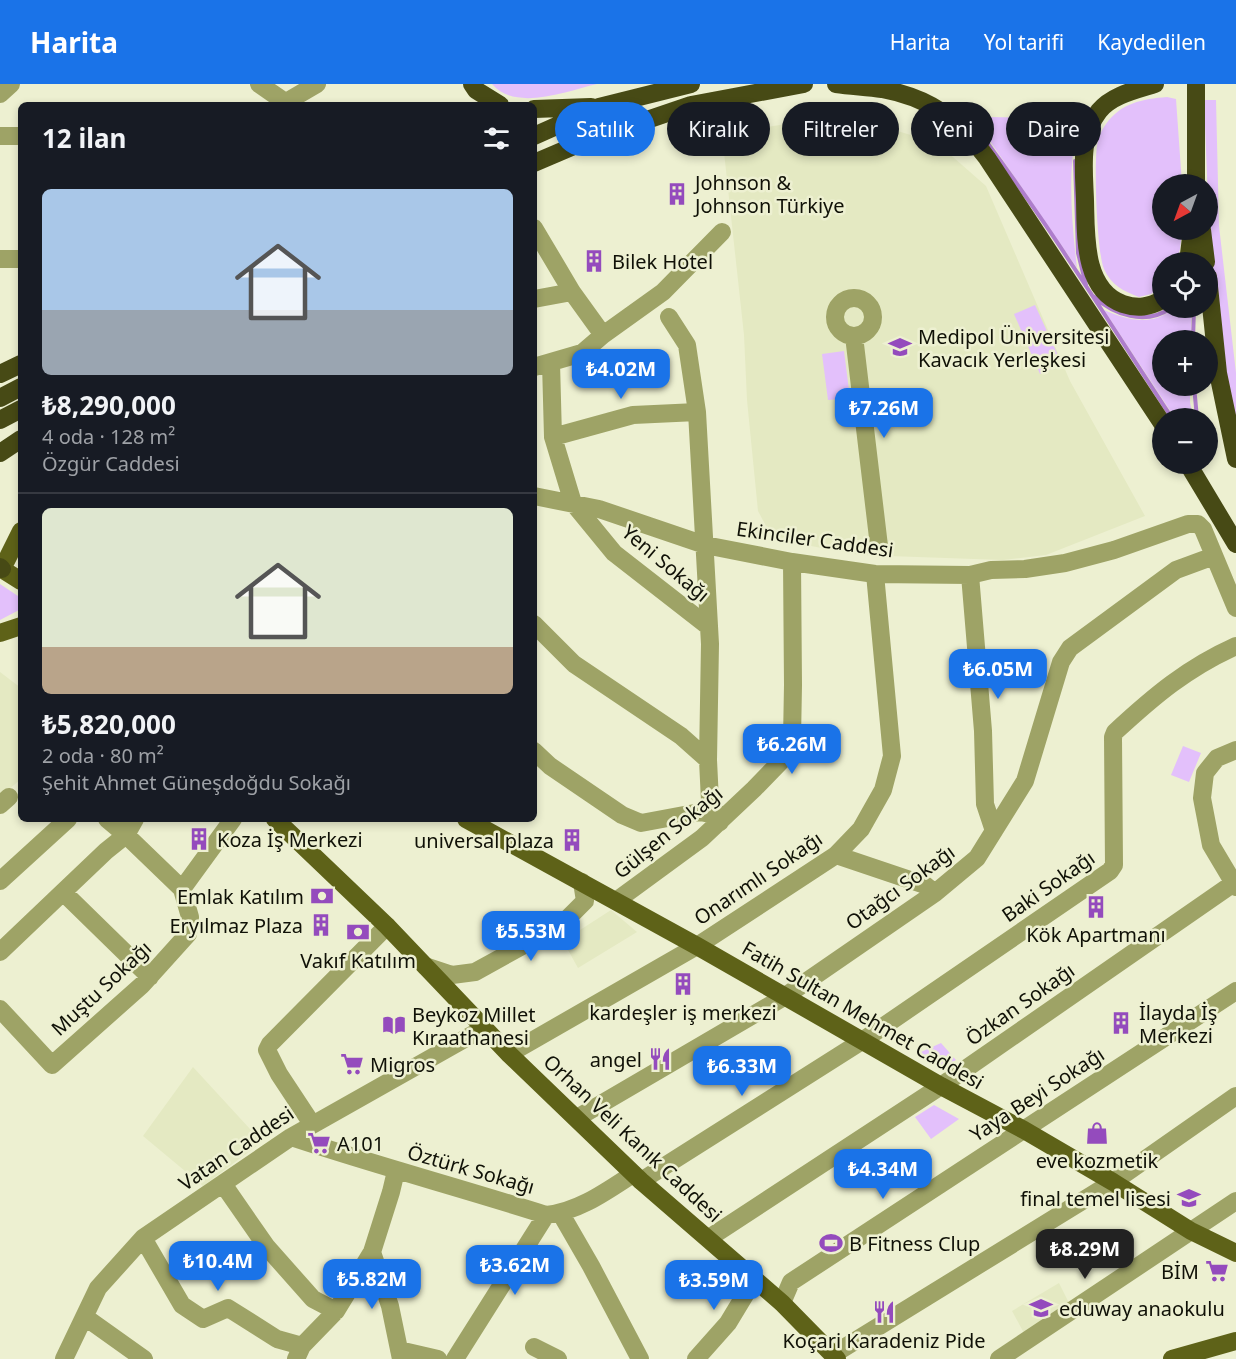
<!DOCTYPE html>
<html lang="tr">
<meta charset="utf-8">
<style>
:root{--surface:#171b24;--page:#242831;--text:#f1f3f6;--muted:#9ea1a6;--line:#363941;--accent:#1a73e8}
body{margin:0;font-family:"Noto Sans",sans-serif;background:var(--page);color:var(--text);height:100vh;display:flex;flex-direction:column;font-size:22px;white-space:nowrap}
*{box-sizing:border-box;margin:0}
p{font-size:20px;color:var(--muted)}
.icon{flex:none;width:33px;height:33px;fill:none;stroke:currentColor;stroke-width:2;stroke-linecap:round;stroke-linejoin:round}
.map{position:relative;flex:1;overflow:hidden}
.details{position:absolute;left:18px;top:18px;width:519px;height:720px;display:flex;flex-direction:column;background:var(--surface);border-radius:9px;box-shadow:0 3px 9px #0003}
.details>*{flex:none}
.guide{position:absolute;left:555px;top:18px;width:570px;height:54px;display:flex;gap:12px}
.needle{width:39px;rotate:221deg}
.controls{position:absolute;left:1152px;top:90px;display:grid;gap:12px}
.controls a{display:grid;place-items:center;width:66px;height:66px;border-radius:50%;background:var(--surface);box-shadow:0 3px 9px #0003;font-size:30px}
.price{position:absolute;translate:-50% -51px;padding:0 14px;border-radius:12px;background:var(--accent);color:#fff;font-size:20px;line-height:39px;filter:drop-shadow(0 2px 3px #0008)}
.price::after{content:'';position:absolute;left:50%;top:36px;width:18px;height:14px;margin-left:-9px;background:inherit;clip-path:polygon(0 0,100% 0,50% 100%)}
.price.active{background:#222;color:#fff}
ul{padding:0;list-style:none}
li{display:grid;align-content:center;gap:12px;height:318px;padding:0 24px}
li+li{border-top:2px solid var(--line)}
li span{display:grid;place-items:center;height:186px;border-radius:9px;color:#555}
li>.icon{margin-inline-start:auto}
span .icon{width:108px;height:108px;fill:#fffc;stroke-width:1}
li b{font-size:26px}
h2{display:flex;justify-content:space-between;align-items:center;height:72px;padding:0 24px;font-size:26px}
.tag{padding:0 21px;border-radius:27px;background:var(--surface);box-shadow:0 3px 9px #0003;font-size:21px;line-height:54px}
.tag.active{background:var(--accent);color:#fff}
header{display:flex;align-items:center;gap:36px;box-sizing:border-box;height:84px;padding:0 30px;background:var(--accent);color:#fff}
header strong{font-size:28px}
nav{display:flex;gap:33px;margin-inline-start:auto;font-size:21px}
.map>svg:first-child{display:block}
.built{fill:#e4e9c2}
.green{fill:#e3c0fb}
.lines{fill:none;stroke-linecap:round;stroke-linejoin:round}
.stream{stroke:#ae7dcc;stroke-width:4}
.minor{stroke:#9ea366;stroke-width:18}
.major{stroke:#5e6218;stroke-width:18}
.highway{stroke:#474a15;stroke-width:18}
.labels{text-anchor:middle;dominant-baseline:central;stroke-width:5;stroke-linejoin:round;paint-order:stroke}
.poi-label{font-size:20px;fill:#101107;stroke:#edf0d1;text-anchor:start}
.street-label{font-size:20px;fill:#101107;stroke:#edf0d1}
</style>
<header>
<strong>Harita</strong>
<nav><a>Harita</a><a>Yol tarifi</a><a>Kaydedilen</a></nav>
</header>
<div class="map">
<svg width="1236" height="1275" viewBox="0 0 1236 1275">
<rect width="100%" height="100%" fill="#edf0d1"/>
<path class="built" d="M845 31 937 59 986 102 1070 297 1145 432 1046 471 1003 476 860 471 773 455 758 427 747 316 744 251 722 50Z
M0 588 21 604V695L0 713Z
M611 826 637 848 578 884 563 857Z
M193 983 262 1058 203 1102 143 1052Z
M1059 1199 1070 1221 1024 1249 1012 1227Z"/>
<path class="green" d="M492 0H597C567 7 515 28 492 0Z
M1167 13 1176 15 1182 100H1162V146H1182L1180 165 1176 178H1162V202L1151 210 1139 213C1123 207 1111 201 1104 185 1097 170 1093 72 1098 57 1099 51 1103 44 1106 40 1121 19 1142 15 1167 13Z
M1204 16H1216L1219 142 1236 289V349L1221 261 1209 142Z
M1070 21 1085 22C1081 32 1076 42 1075 53 1068 95 1072 141 1077 184L981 44 964 25 986 27 987 33 1060 34 1062 28 1068 27Z
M1035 221 1062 280 1040 290 1014 230Z
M1174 224H1191V256H1162V302H1190V318L1193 334H1175L1104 226C1127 236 1153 243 1174 224Z
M844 267 850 314 828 316 822 270Z
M0 500 21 514V525L0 536Z
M1183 662 1201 669 1189 698 1171 691Z
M941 959 956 976 939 986 921 968Z
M934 1021 959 1035 931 1055 915 1033Z"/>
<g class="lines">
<path class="stream" d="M958 20C1036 120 1103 229 1172 334
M1079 49 1080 41 1089 25
M1075 77 1078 169 1086 201
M1093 212C1114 231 1145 242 1171 224
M1193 256 1194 224
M1194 302 1197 334"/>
<path class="minor" d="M259 0 285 18
M0 10 11 0
M281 21 317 0
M0 52H21
M534 144 572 208 603 251
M0 175H21
M835 233a19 19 0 1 1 38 0a19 19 0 1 1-38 0Z
M534 215 572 208
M669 233 687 261 697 328 710 560 708 676 710 717 720 738
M854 252 879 462
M551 279 553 353 573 419 614 469 709 543
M534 283 582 269 603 251 663 208 722 148
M553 353 633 331 697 328
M534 412 599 425 705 461 792 478 875 490 970 491 991 486 1025 485 1065 479 1114 466 1188 440H1198L1203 445 1236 524
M970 491 983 647 985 720 994 747
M534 540 574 580 681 652 708 676
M1236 666 1217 674 1205 689 1202 714 1211 761 1236 803
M534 667 550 682 622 731 641 739 700 728 710 730 720 738
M0 721 9 713
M107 735 126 751 182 805
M836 771 925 801 935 809
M0 797 68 735
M63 808 150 893
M616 817 702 754 754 705 788 670 792 655 793 601 792 478
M0 868 106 767 126 751 135 735
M425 882 452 891 475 888 562 840 585 817 582 798
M0 925 52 981 142 901 188 850 190 833 182 805 233 735
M509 970 697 862 836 771 861 745 883 706 892 672 875 490
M577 1034 784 913 935 809 977 774 1025 697 1061 578 1070 564 1176 486 1214 472
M312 1040 279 990 267 966 270 960 387 842
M291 1053C375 1081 461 1104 546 1131 578 1128 607 1107 633 1090
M641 1097 862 957 1110 787 1114 781 1113 653 1115 648C1154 612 1187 584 1236 562
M223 1100 266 1162 313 1215 336 1227
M561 1130 591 1182 640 1275
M143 1154 182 1221 203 1235 228 1224 277 1255 302 1262
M709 1154 941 1002 1234 799
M372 1168 390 1222 401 1275
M782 1219 791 1198 1236 907
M85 1233 144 1275
M534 1263 558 1275
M399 1266 438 1275
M834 1270 1113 1098 1236 1012
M64 1275 98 1204 143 1154 291 1053 484 944
M296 1275 302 1262 336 1227 372 1168 391 1108 396 1087
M455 1275 546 1131
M696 1275 728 1239 754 1196
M999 1275 1236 1117"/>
<path class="major" d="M0 484 21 497
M2 485 21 447
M0 549 21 542
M275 735 387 842 509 970 641 1097 782 1219 837 1275
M466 735 697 862 941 1002 1024 1046 1113 1098 1191 1147 1236 1169
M1172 1275 1236 1257"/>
<path class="highway" d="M472 0 476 6 500 21
M836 0C851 2 867 3 882 5 931 14 958 35 987 74L1162 339
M1155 0C1136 6 1112 11 1099 27 1079 52 1084 87 1085 116 1086 151 1083 206 1123 220 1138 225 1149 223 1162 216
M1196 0V100
M534 25 591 23
M534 52 599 23 691 0
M534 79 588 56 691 21 804 0
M1202 146 1206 178
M1188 178 1192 146
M1208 193 1218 289 1236 375
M0 290 21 280
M0 314 21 303
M0 336 21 325
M0 369 21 355
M1188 380 1236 460
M0 483 2 485"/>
</g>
<defs>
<g id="building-bare" transform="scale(1.8)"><path d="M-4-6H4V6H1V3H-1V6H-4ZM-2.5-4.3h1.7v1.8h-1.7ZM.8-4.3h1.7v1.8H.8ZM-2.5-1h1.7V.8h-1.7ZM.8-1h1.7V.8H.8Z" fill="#944bbd" stroke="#edf0d1" stroke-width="2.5" paint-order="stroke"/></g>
<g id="university-bare" transform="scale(1.8)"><path d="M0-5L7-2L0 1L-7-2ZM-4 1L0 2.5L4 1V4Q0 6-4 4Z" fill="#944bbd" stroke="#edf0d1" stroke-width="2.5" paint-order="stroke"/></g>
<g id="bank-bare" transform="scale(1.8)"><path d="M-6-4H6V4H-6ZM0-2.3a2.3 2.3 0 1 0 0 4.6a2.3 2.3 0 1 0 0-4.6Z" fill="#944bbd" stroke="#edf0d1" stroke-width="2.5" paint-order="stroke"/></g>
<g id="library-bare" transform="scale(1.8)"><path d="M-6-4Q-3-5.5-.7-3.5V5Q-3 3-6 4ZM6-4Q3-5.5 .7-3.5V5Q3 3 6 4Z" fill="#944bbd" stroke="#edf0d1" stroke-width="2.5" paint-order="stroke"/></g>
<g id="restaurant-bare" transform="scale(1.8)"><path d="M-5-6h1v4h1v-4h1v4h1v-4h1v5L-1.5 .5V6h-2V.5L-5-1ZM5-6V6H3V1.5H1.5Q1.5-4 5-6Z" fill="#944bbd" stroke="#edf0d1" stroke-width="2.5" paint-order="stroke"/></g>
<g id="supermarket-bare" transform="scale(1.8)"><path d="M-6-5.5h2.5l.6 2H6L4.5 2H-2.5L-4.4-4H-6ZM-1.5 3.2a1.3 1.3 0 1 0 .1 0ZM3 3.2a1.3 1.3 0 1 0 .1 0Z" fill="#944bbd" stroke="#edf0d1" stroke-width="2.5" paint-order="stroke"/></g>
<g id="shop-bare" transform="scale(1.8)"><path d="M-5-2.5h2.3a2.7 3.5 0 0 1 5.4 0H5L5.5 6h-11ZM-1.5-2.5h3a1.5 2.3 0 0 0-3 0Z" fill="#944bbd" stroke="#edf0d1" stroke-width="2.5" paint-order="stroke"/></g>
<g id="school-bare" transform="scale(1.8)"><path d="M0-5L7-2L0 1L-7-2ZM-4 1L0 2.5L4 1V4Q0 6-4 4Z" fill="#944bbd" stroke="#edf0d1" stroke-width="2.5" paint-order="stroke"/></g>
<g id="stadium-bare" transform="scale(1.8)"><path d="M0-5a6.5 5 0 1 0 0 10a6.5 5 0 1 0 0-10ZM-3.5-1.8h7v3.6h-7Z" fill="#944bbd" stroke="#edf0d1" stroke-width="2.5" paint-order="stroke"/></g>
</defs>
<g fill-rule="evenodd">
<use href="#building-bare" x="677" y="110"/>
<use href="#building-bare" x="594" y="177"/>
<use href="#university-bare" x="900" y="263"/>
<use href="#building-bare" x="199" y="755"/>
<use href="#building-bare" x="572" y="756"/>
<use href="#bank-bare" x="322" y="812"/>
<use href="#building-bare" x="1096" y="823"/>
<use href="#building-bare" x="321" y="841"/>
<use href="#bank-bare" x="358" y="848"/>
<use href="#building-bare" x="683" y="900"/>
<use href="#building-bare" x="1121" y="939"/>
<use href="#library-bare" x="394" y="941"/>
<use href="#restaurant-bare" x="660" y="975"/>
<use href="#supermarket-bare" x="352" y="980"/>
<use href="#shop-bare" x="1097" y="1049"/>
<use href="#supermarket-bare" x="319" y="1059"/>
<use href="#school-bare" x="1189" y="1114"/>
<use href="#stadium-bare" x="831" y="1159"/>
<use href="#supermarket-bare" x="1217" y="1187"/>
<use href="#school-bare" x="1041" y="1224"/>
<use href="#restaurant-bare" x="884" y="1228"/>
</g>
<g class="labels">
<g class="poi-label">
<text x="695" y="98">Johnson &amp;<tspan x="695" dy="23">Johnson Türkiye</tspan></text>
<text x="612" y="177">Bilek Hotel</text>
<text x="918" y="252">Medipol Üniversitesi<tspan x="918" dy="23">Kavacık Yerleşkesi</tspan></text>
<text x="217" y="755">Koza İş Merkezi</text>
<text x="554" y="756" text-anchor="end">universal plaza</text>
<text x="304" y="812" text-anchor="end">Emlak Katılım</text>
<text x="303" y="841" text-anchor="end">Eryılmaz Plaza</text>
<text x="1096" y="850" text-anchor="middle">Kök Apartmanı</text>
<text x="358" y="876" text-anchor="middle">Vakıf Katılım</text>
<text x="683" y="928" text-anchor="middle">kardeşler iş merkezi</text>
<text x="1139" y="928">İlayda İş<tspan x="1139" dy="23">Merkezi</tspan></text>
<text x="412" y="930">Beykoz Millet<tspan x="412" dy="23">Kıraathanesi</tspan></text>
<text x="642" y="975" text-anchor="end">angel</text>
<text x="370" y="980">Migros</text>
<text x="337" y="1059">A101</text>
<text x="1097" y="1076" text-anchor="middle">eve kozmetik</text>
<text x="1171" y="1114" text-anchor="end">final temel lisesi</text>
<text x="849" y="1159">B Fitness Clup</text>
<text x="1199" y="1187" text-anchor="end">BİM</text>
<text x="1059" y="1224">eduway anaokulu</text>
<text x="884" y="1256" text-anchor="middle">Koçari Karadeniz Pide</text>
</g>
<g class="street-label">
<text transform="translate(815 455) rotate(8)">Ekinciler Caddesi</text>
<text transform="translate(666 479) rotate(40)">Yeni Sokağı</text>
<text transform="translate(668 748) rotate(-39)">Gülşen Sokağı</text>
<text transform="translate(758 794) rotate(-34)">Onarımlı Sokağı</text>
<text transform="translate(1048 802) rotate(-35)">Baki Sokağı</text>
<text transform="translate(900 803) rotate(-36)">Otağcı Sokağı</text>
<text transform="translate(101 904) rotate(-43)">Muştu Sokağı</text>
<text transform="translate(1020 920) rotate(-35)">Özkan Sokağı</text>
<text transform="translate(863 931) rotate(30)">Fatih Sultan Mehmet Caddesi</text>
<text transform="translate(1037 1010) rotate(-33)">Yaya Beyi Sokağı</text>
<text transform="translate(633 1054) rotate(43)">Orhan Veli Kanık Caddesi</text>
<text transform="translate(236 1064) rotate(-34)">Vatan Caddesi</text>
<text transform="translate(471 1085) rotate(16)">Öztürk Sokağı</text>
</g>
</g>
</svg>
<div class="controls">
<a><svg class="needle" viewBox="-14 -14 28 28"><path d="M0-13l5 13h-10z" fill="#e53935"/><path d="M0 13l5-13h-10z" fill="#9ea1a6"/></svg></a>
<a><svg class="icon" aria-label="locate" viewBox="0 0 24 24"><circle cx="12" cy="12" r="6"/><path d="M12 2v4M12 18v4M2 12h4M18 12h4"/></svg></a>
<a>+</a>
<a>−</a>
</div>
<b class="price" style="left:621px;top:316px">₺4.02M</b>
<b class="price" style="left:884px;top:355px">₺7.26M</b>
<b class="price" style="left:998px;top:616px">₺6.05M</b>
<b class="price" style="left:792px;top:691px">₺6.26M</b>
<b class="price" style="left:531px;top:878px">₺5.53M</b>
<b class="price" style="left:742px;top:1013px">₺6.33M</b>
<b class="price" style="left:883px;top:1116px">₺4.34M</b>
<b class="price active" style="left:1085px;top:1196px">₺8.29M</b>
<b class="price" style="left:218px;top:1208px">₺10.4M</b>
<b class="price" style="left:515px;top:1212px">₺3.62M</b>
<b class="price" style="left:372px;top:1226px">₺5.82M</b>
<b class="price" style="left:714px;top:1227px">₺3.59M</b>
<div class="guide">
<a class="tag active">Satılık</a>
<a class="tag">Kiralık</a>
<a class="tag">Filtreler</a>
<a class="tag">Yeni</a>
<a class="tag">Daire</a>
</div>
<section class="details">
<h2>12 ilan<svg class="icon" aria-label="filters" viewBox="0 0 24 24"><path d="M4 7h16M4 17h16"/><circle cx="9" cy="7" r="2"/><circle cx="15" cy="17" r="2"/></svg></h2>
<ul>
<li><span style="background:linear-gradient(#a9c7e8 65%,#9aa5b1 0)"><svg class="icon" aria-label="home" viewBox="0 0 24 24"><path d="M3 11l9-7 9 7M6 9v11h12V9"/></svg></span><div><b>₺8,290,000</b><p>4 oda · 128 m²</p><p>Özgür Caddesi</p></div></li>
<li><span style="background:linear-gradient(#dfe7d0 75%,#b9a48a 0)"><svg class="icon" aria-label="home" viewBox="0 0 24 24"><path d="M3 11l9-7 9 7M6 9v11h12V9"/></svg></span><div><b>₺5,820,000</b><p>2 oda · 80 m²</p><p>Şehit Ahmet Güneşdoğdu Sokağı</p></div></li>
</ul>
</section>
</div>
